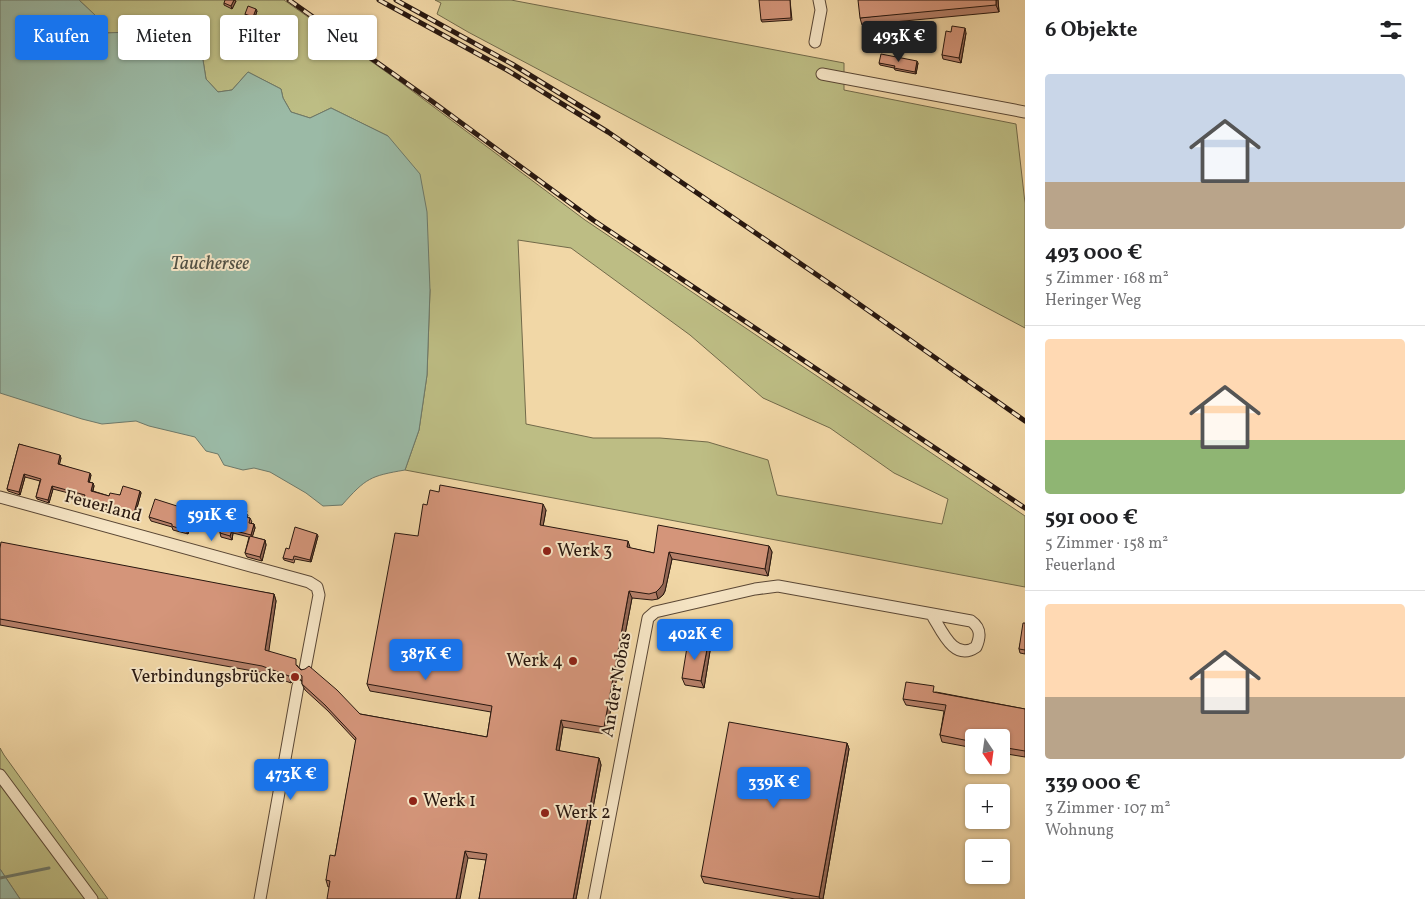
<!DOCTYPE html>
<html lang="de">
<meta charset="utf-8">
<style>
:root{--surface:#fff;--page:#f6f6f6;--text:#202124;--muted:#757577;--line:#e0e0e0;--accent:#1a73e8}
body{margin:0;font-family:Vollkorn,serif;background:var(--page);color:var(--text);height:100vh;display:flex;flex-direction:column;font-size:19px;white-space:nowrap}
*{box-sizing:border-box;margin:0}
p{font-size:16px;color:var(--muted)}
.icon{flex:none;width:28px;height:28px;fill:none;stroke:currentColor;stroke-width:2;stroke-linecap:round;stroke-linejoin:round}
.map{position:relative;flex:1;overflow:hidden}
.panel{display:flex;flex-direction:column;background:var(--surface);width:400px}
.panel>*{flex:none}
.top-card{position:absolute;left:15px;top:15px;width:475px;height:45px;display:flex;gap:10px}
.needle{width:32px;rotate:167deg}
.tools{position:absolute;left:965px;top:729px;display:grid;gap:10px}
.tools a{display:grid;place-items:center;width:45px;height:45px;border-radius:5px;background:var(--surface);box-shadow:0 1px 4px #0004;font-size:25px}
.price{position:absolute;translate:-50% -42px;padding:0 11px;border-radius:5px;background:var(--accent);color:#fff;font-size:16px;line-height:32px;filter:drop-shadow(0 1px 2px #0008)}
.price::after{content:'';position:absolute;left:50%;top:30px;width:15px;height:11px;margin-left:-8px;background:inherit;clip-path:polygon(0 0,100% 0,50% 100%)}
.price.active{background:#222;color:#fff}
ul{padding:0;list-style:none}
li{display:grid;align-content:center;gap:10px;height:265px;padding:0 20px}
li+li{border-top:1px solid var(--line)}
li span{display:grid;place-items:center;height:155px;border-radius:5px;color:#555}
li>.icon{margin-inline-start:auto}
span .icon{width:90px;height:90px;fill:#fffc;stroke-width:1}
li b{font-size:21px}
h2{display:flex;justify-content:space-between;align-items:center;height:60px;padding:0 20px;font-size:21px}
.chip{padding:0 18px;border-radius:5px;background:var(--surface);box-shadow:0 1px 4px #0004;font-size:18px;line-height:45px}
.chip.active{background:var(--accent);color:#fff}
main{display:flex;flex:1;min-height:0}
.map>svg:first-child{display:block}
.green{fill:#bdbd84;stroke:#726a4a;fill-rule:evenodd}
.water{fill:#9bbaa6;stroke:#6d796a}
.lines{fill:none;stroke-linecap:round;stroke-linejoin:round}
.stream{stroke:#6d796a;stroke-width:3}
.minor-casing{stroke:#5a4735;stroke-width:13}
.minor{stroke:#f6e5c5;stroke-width:11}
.rail-casing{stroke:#28170f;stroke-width:5}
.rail{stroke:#f6e5c5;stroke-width:3;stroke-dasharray:9;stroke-linecap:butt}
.wall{fill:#b68069;stroke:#28170f}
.shaded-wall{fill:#946855;stroke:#28170f}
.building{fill:#d4957a;stroke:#28170f}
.poi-dot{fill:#8f2418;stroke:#f6e5c5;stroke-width:2}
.labels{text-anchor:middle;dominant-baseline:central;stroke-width:4;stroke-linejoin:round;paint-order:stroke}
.street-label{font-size:18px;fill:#28170f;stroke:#f6e5c5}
.poi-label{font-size:18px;fill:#28170f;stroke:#f6e5c5;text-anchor:start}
.water-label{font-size:19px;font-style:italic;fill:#505044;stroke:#f6e5c5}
</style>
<main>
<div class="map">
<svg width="1025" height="899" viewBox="0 0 1025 899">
<rect width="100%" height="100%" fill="#f1d7a6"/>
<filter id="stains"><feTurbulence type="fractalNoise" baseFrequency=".004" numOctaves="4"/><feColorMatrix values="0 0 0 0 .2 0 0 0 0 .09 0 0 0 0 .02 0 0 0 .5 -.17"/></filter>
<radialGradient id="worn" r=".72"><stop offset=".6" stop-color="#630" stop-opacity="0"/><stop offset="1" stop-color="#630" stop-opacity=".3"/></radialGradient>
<path class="green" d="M79 0H284L399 81 585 220 1025 516V587L405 470 419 430 427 375 430 290 388 136 331 108 310 118 291 112 283 98 281 89 248 72 232 90 218 92 206 79 203 60 184 47 143 41 131 32 105 33 96 16ZM518 240 571 248 690 335 763 398 830 428 894 473 948 499 942 524 777 495 768 460 708 442 660 438H593L526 424Z
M435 0H511L844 63V90L1016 124 1025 203V328L468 32 437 14 441 3Z
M0 748 4 755 108 899H20L0 869Z"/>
<path class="water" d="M0 0H79L96 16 105 33 131 32 143 41 184 47 203 60 206 79 218 92 232 90 248 72 281 89 283 98 291 112 310 118 331 108 388 136 420 174 427 212 430 290 427 375 419 430 405 470C370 476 366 478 342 505L323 506 306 493 270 472 254 468 243 470 224 465 218 454 206 451 195 437 149 426 136 421 102 424 82 419 0 393Z
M0 869 20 899H0Z"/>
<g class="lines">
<path class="stream" d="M0 878 49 868"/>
<g class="minor-casing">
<path id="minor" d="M815 42 821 10 819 0
M822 74 1025 112
M0 497 309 582 317 587 319 595 305 669
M0 775 92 899
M260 899 298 686
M594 899 648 618 655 612 755 589 778 586 971 621C981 628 981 636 976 647 954 662 942 631 932 615"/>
</g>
<use href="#minor" class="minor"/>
<g class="rail-casing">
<path id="rail" d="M289 0 433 102 593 220 1025 508
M379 0 507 70 608 132 842 292 1025 421
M396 0 512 64 598 117"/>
</g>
<use href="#rail" class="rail"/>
</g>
<path class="wall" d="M790 0 792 20 762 22 761 20Z
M998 0 999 12 862 25 860 18Z
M236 1 232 9 224 5V3Z
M257 11 254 20 246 17 245 14Z
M951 32 966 33 961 63 943 59 942 55Z
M879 63H918L916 74 895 70 894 68 880 65Z
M19 444 61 458 59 464 91 475 89 482 93 483 94 486 93 491 109 496 120 495 140 491 141 493 135 515 120 511 119 515 107 512 106 510 84 504 83 501 84 497 53 489 49 503 37 499 36 497 40 481 25 477 20 495 8 491 7 489Z
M180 507 210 513 239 510 248 515 247 518H250L252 522 251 523 254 524 255 528 252 537 265 540 266 545 262 561 247 557 245 553 249 537 233 533 232 540 221 537 220 533 221 529 191 521 188 534 173 530 172 527 151 521 149 517Z
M546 510 543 526 630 548 654 553 769 546 772 552 768 576 672 559 665 591 663 595 658 599 652 600 632 598 606 734 563 727 559 751 599 758 601 765 576 899H479L486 860 468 858 328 887 326 880 335 856 356 741 328 711 305 690 302 684V681L300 679H295L291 683 264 673 0 625V548L274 594 276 601 268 651 298 666V667L360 714 487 737 491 712 370 691 367 684 418 536Z
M318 536 311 562 295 559 294 563 284 560 283 558 289 549Z
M1025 623V654L1020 653 1019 649Z
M710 651 704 688 685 685 682 678Z
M936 692 1025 709V757L1001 753V738H974V748L942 742 940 735 944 711 906 705 903 699Z
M847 743 849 749 823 899H795L704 883 701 876Z"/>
<path class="shaded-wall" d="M234 0 236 1 232 9 231 6Z
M996 0H998L999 12 996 5Z
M256 9 257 11 254 20 253 17Z
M965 28 966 33 961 63 959 58Z
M917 61 918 63 916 74 915 72Z
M60 455 61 458 59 467 58 464Z
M90 473 91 475 89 484 88 482Z
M24 474 25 477 20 495 19 492Z
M93 483 94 486 92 493 91 491Z
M52 486 53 489 49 503 48 500Z
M140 491 141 493 135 515 134 513Z
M543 504 546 510 542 532 540 525Z
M190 518 191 521 188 534 186 531Z
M254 524 255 528 252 538 251 535Z
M232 530 233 533 232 540 230 536Z
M317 534 318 536 311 562 310 560Z
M265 540 266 545 262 561 260 557Z
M628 541 630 547 629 554 627 547Z
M769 546 772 552 768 576 765 569Z
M669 552 672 559 665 591 663 595 658 599 656 592Z
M629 591 632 598 606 734 604 727Z
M274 594 276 601 268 657 265 650Z
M708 644 710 651 704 688 701 681Z
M293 672 295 679 291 683 289 676Z
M561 720 563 727 558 757 556 750Z
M847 743 849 749 823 899H820L819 897Z
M599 758 601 765 576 899H573Z
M465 851 468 858 460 899H456Z"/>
<path class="building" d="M225 0H234L231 6 224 3Z
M759 0H790L791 18 761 20Z
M858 0H996V5L860 18Z
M248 6 256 9 253 17 245 14Z
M952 26 965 28 959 58 942 55 946 31 951 32Z
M881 54 917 61 915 72 894 68 895 66 879 63Z
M19 444 60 455 58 464 90 473 88 482 93 483 91 491 109 496 110 493 120 495 123 486 140 491 134 513 119 509 118 512 106 509V507L83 501 85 495 52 486 48 500 36 497 41 479 24 474 19 492 7 489Z
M440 485 543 504 540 525 628 541 627 547 654 553 658 525 769 546 765 569 669 552 663 584 660 588 656 592 649 594 629 591 604 727 561 720 556 750 599 758 573 899H479L487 854 465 851 456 899H327L330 881 326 880 330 855 335 856 356 738 325 705 302 684V676L297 672H293L289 676 262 666 0 619V548L1 542 274 594 265 650 296 659V665L301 670 305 669 309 666 337 690 360 714 487 737 492 706 367 684 395 533 418 536 423 504 427 505 430 490 439 492Z
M155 499 180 507 181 504 193 507V509L210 513 213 502 227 506V503L238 506 237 509 247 511 245 517 250 518 249 523 254 524 251 535 232 530 230 536 220 533 222 526 190 518 186 531 172 526V524L149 517Z
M295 527 317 534 310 560 294 556 293 560 283 558 286 548 289 549Z
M250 536 265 540 260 557 245 553Z
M1023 623H1025V650L1019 649Z
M688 641 708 644 701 681 682 678Z
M906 682 934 686 933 692 1025 709V751L1001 747V738H974V742L940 735 946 705 903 699Z
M729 722 847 743 819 897 701 876Z"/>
<g class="poi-dot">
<circle cx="547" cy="551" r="5"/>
<circle cx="573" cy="661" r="5"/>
<circle cx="295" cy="677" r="5"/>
<circle cx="413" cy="801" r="5"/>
<circle cx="545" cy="813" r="5"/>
</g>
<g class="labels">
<g class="street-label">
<text transform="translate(103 507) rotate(15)">Feuerland</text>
<text transform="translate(617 685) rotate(-80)">An der Nobas</text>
</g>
<g class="poi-label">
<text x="557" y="551">Werk 3</text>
<text x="563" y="661" text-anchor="end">Werk 4</text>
<text x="285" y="677" text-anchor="end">Verbindungsbrücke</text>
<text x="423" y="801">Werk 1</text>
<text x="555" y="813">Werk 2</text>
</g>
<g class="water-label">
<text x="210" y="264">Tauchersee</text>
</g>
</g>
<rect width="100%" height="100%" filter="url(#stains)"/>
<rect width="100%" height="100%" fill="url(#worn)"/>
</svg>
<div class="tools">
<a><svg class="needle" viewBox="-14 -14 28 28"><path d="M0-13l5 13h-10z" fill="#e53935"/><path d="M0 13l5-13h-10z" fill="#757577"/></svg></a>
<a>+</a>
<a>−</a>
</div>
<b class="price active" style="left:899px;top:63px">493K €</b>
<b class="price" style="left:212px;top:542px">591K €</b>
<b class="price" style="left:695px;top:661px">402K €</b>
<b class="price" style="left:426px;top:681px">387K €</b>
<b class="price" style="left:291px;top:801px">473K €</b>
<b class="price" style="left:774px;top:809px">339K €</b>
<div class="top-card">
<a class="chip active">Kaufen</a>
<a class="chip">Mieten</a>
<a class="chip">Filter</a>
<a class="chip">Neu</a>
</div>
</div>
<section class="panel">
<h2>6 Objekte<svg class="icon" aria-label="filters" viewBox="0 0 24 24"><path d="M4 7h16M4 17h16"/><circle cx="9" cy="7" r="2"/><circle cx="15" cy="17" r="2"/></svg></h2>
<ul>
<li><span style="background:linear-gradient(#c9d6e8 70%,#b9a48a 0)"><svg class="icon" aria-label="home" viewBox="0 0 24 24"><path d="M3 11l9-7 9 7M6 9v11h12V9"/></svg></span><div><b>493 000 €</b><p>5 Zimmer · 168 m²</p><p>Heringer Weg</p></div></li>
<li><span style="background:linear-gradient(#ffd9b3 65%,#8fb573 0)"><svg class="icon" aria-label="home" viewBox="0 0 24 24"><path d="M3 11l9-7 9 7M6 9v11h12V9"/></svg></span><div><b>591 000 €</b><p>5 Zimmer · 158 m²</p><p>Feuerland</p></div></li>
<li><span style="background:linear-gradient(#ffd9b3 60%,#b9a48a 0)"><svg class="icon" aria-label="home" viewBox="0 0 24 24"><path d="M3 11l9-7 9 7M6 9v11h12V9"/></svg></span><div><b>339 000 €</b><p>3 Zimmer · 107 m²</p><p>Wohnung</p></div></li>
</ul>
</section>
</main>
